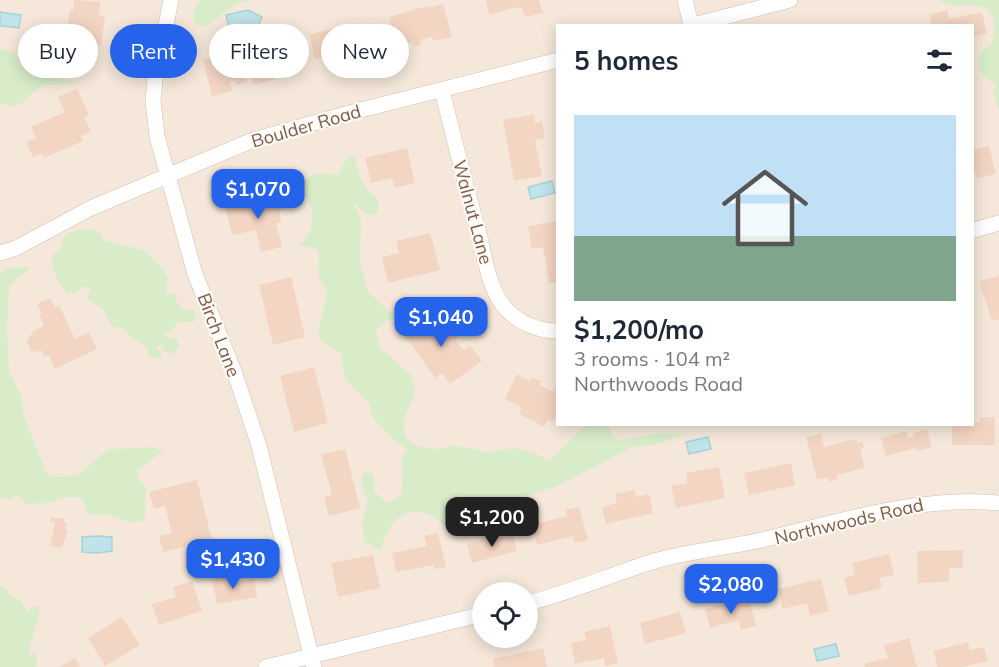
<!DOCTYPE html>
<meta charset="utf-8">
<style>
:root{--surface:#fff;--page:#f6f6f7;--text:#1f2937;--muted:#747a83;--line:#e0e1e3;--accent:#2563eb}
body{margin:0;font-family:Mulish,sans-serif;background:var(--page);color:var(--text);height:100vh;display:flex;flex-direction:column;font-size:22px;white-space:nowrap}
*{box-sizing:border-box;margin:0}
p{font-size:20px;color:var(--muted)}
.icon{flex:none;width:33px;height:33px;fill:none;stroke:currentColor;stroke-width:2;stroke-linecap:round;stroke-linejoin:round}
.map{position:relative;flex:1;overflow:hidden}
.details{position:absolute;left:556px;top:24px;width:418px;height:402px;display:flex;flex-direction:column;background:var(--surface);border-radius:0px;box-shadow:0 3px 15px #0003}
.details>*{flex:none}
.hud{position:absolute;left:18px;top:24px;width:448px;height:54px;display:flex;gap:12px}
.tools{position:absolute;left:472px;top:582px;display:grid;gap:12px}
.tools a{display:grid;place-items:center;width:66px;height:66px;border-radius:50%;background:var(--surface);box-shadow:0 3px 15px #0003;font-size:30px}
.price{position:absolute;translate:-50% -51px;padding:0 14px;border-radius:12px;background:var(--accent);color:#fff;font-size:20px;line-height:39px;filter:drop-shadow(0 2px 3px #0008)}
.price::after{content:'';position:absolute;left:50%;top:36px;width:18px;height:14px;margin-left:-9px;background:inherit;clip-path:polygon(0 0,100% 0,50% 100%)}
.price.active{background:#222;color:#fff}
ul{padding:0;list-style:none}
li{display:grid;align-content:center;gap:12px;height:318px;padding:0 18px}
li+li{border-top:2px solid var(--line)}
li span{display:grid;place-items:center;height:186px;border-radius:0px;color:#555}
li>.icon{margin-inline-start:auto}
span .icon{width:108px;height:108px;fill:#fffc;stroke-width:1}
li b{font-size:26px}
h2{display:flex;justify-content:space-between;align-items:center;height:72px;padding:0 18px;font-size:26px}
.tag{padding:0 21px;border-radius:27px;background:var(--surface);box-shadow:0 3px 15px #0003;font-size:21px;line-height:54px}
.tag.active{background:var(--accent);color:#fff}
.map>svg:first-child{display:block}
.residential{fill:#f5e8da;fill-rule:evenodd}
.green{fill:#d8ecc9}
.water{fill:#bfe3e8;stroke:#a5d3da;stroke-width:1.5}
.building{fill:#f3d5c3}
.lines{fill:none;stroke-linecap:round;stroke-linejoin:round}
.minor-casing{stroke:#d1beb0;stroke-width:16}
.minor{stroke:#fff;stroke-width:15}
.labels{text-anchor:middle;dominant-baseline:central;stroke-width:4.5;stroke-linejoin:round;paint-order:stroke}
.street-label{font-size:18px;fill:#7a5c4d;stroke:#fffaf3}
</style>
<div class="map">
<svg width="999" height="667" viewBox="0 0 999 667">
<rect width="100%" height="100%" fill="#fdf6ec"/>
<path class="residential" d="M0 0H999V667H0ZM558 26H974V424H558ZM483 592H528V638H483Z"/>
<path class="green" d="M201 0H251C231 3 221 17 205 27L196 25C191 16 193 7 201 0Z
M939 0H999V111L993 93 996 84C984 79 975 70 980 55 981 50 986 48 989 45 997 37 996 18 988 10 974 0 954 11 939 0Z
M0 49C17 51 34 71 51 77 60 80 70 80 80 82L41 86 21 104 14 107 0 103Z
M349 156H355C358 175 363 189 378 200V210L374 215H367L352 201 361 220 360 262 368 292 390 312 406 315 386 321 376 329 379 347 411 375 416 390 403 422 405 437 416 446 436 449 451 446 466 447 486 452 514 448 537 454 549 461 581 430 582 425H609L612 437 621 440 651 434 689 433 650 446 633 447 555 487 466 513 450 530C444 525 437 519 430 515 403 503 386 526 381 550L365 542 362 523 368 503 361 481 364 473 369 471C375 476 376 483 374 491L386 502H393L402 493C401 480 405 471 401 459L407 448 396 442 373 418 369 404 345 378 341 353 326 345 318 336 327 290 318 277 319 255 316 248 299 246 311 231 312 208 304 194 305 180C317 171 324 171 338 176L341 168Z
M91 229 100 233 103 240 143 250 155 260 164 270 168 278 166 293 168 295 175 293 177 302 182 310 190 309 194 311 196 318 194 322 177 323 171 332 163 335 165 337 177 340 179 346 175 353 163 352 164 345H160L156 348 162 352 161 357 149 358 147 355 149 349C140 341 130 337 122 328L112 327 104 310 87 298 91 288 81 287 77 292 67 294C59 281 47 268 54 253L60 251C64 230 73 230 91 229Z
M23 267H31L9 286 7 329 9 372 21 395 24 417 46 472 51 476 60 477 78 475 105 452 111 449 153 447 164 450 138 470 137 477 146 488 145 519C130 527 123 517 108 515 102 514 95 515 89 514L85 510V503L80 497H66L49 503 27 504 16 494 14 498 10 500 0 497V273L6 269Z
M0 585 14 598 21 600 27 612 35 606 39 607 40 611 28 655 35 653 37 657 36 667H0Z"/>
<path class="water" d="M248 10 262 17 258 26 256 25 253 29 245 25 229 28 226 15Z
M0 12 21 15 19 28 0 26Z
M552 181 555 193 531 199 528 187Z
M708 437 711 449 689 454 686 442Z
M97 536 112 537V551L97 553 82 552V537Z
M836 644 839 656 817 661 814 649Z"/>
<path class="building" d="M74 0 100 2 99 15 105 16 101 46 96 45 95 58 70 55 72 44 65 43 70 10 73 11Z
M486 0H539L543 13 525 17 522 8 518 9 517 7 489 15Z
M443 4 452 37 433 41 432 37 420 40 421 45 413 47 412 42 397 45 389 17 427 6 428 8Z
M947 10 949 19 982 12 987 34 974 36V26H932L930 14Z
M367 24 374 53 354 58 352 51 314 59 310 34 345 26V29Z
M266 48 274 80 253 85 251 77 246 78 247 82 236 85 235 81 230 82 232 91 212 96 203 60 218 56 217 52 226 50 228 57Z
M77 89 89 115 84 117 91 131 81 136 83 141 44 158 41 153 33 157 26 142 36 138 31 127 65 112 58 97Z
M534 114 535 123 542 121 545 138 535 140 542 176 514 181 503 120Z
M989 146 996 174 977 178 975 173H974V150Z
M407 148 415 183 395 188 392 178 371 183 365 158Z
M280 194 283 209 279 210 281 222 276 223 282 247 261 252 256 230 232 235 225 206Z
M558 221V282L549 283 543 247 532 249 528 226Z
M430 233 440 270 388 283 382 257 399 253 396 241Z
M999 276V319L992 321 979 281Z
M291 277 305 337 273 345 259 285Z
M50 298 55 307 59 305 75 339 89 332 97 349 55 369 49 355 45 357 41 350 37 352 31 351 27 342 30 335 33 334 32 332 44 326 39 315 42 314 37 304Z
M433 311 443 325 450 320 460 335 455 339 463 350 470 345 482 361 450 384 442 373 435 378 403 333Z
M314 367 328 423 294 432 280 376Z
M517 374 530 381 532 377 542 381 540 385 553 392 558 383V420L555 419 553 422 548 420 544 427 519 414 522 408 505 399Z
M980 417H995V445H952V424H974V422H980Z
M927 429 932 447 917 451 916 448 886 456 881 438 907 431 908 438 914 436 913 433Z
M821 434 824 447 850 440H857V443L862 442 864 448 860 449 865 468 837 475 838 479 829 482 828 477 817 480 806 437Z
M345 449 360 508 329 516 324 497 332 495 321 454Z
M791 463 795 485 749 495 744 473Z
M719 467 725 498 676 508 671 486 687 483 686 473Z
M197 480 212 540 163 552 159 536 172 533 165 506 154 509 149 492Z
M634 490 636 497 649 494 653 513 606 524 602 507 617 503 615 494Z
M579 507 588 540 575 543 573 536 537 545 532 525 567 516 566 510Z
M51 517 64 519 63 522 67 523 65 529 68 530 62 548 50 546 55 522H50Z
M512 532 517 551 472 563 467 544Z
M438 533 446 567 434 569V565L396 572 392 553 427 546 424 536Z
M963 550V568H949V582L918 583 917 551Z
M889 554 894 575 879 578 882 588 849 596 844 578 855 575 852 563Z
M373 555 380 588 338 597 331 563Z
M231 576 232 583 254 579 257 597 217 604 212 579Z
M821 579 829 611 810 616 807 603 783 609 778 589Z
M192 581 202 611 159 625 152 604 176 597 173 587Z
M738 600 739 603 749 600 756 626 741 630 739 620 710 628 705 609Z
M680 612 686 633 645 644 640 623Z
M122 617 140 645 105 666 88 638Z
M610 626 618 663 605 666 604 658 575 664 571 643 586 640 584 632Z
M909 638 917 667H865L864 664 888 658 884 645Z
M968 642 970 650 984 647 988 661 961 667H937L934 651Z
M543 648 547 667H494L493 659Z
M75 658 80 667H59Z"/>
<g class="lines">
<g class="minor-casing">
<path id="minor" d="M171 0 155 80 153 101 157 136 195 274 235 374 259 446 314 667
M685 0 691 25
M690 26 790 0
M442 90C454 140 467 189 480 238 485 260 489 286 502 304 515 322 537 331 558 331
M974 230 999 223
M0 253 16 248 91 208 253 140 353 112 558 60
M528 603C573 592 614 573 658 560 690 551 724 548 757 541 837 523 916 495 999 503
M266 667 483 614"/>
</g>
<use href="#minor" class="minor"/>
</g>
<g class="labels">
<g class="street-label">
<text transform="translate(306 126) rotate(-16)">Boulder Road</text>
<text transform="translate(473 212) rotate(75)">Walnut Lane</text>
<text transform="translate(219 335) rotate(69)">Birch Lane</text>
<text transform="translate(849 521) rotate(-13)">Northwoods Road</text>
</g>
</g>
</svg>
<div class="tools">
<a><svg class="icon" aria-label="locate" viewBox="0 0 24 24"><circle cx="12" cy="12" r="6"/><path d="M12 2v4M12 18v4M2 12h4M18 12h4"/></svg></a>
</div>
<b class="price" style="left:258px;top:220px">$1,070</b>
<b class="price" style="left:441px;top:348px">$1,040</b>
<b class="price active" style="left:492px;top:548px">$1,200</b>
<b class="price" style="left:233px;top:590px">$1,430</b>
<b class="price" style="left:731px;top:615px">$2,080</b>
<div class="hud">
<a class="tag">Buy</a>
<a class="tag active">Rent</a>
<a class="tag">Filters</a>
<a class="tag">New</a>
</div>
<section class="details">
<h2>5 homes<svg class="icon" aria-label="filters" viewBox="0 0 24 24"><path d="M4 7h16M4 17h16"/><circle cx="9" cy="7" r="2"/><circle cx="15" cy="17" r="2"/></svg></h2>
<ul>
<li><span style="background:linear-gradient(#bfe0f5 65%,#7fa58c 0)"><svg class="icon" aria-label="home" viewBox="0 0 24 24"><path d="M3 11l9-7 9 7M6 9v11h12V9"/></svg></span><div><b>$1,200/mo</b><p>3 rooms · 104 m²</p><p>Northwoods Road</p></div></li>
</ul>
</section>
</div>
